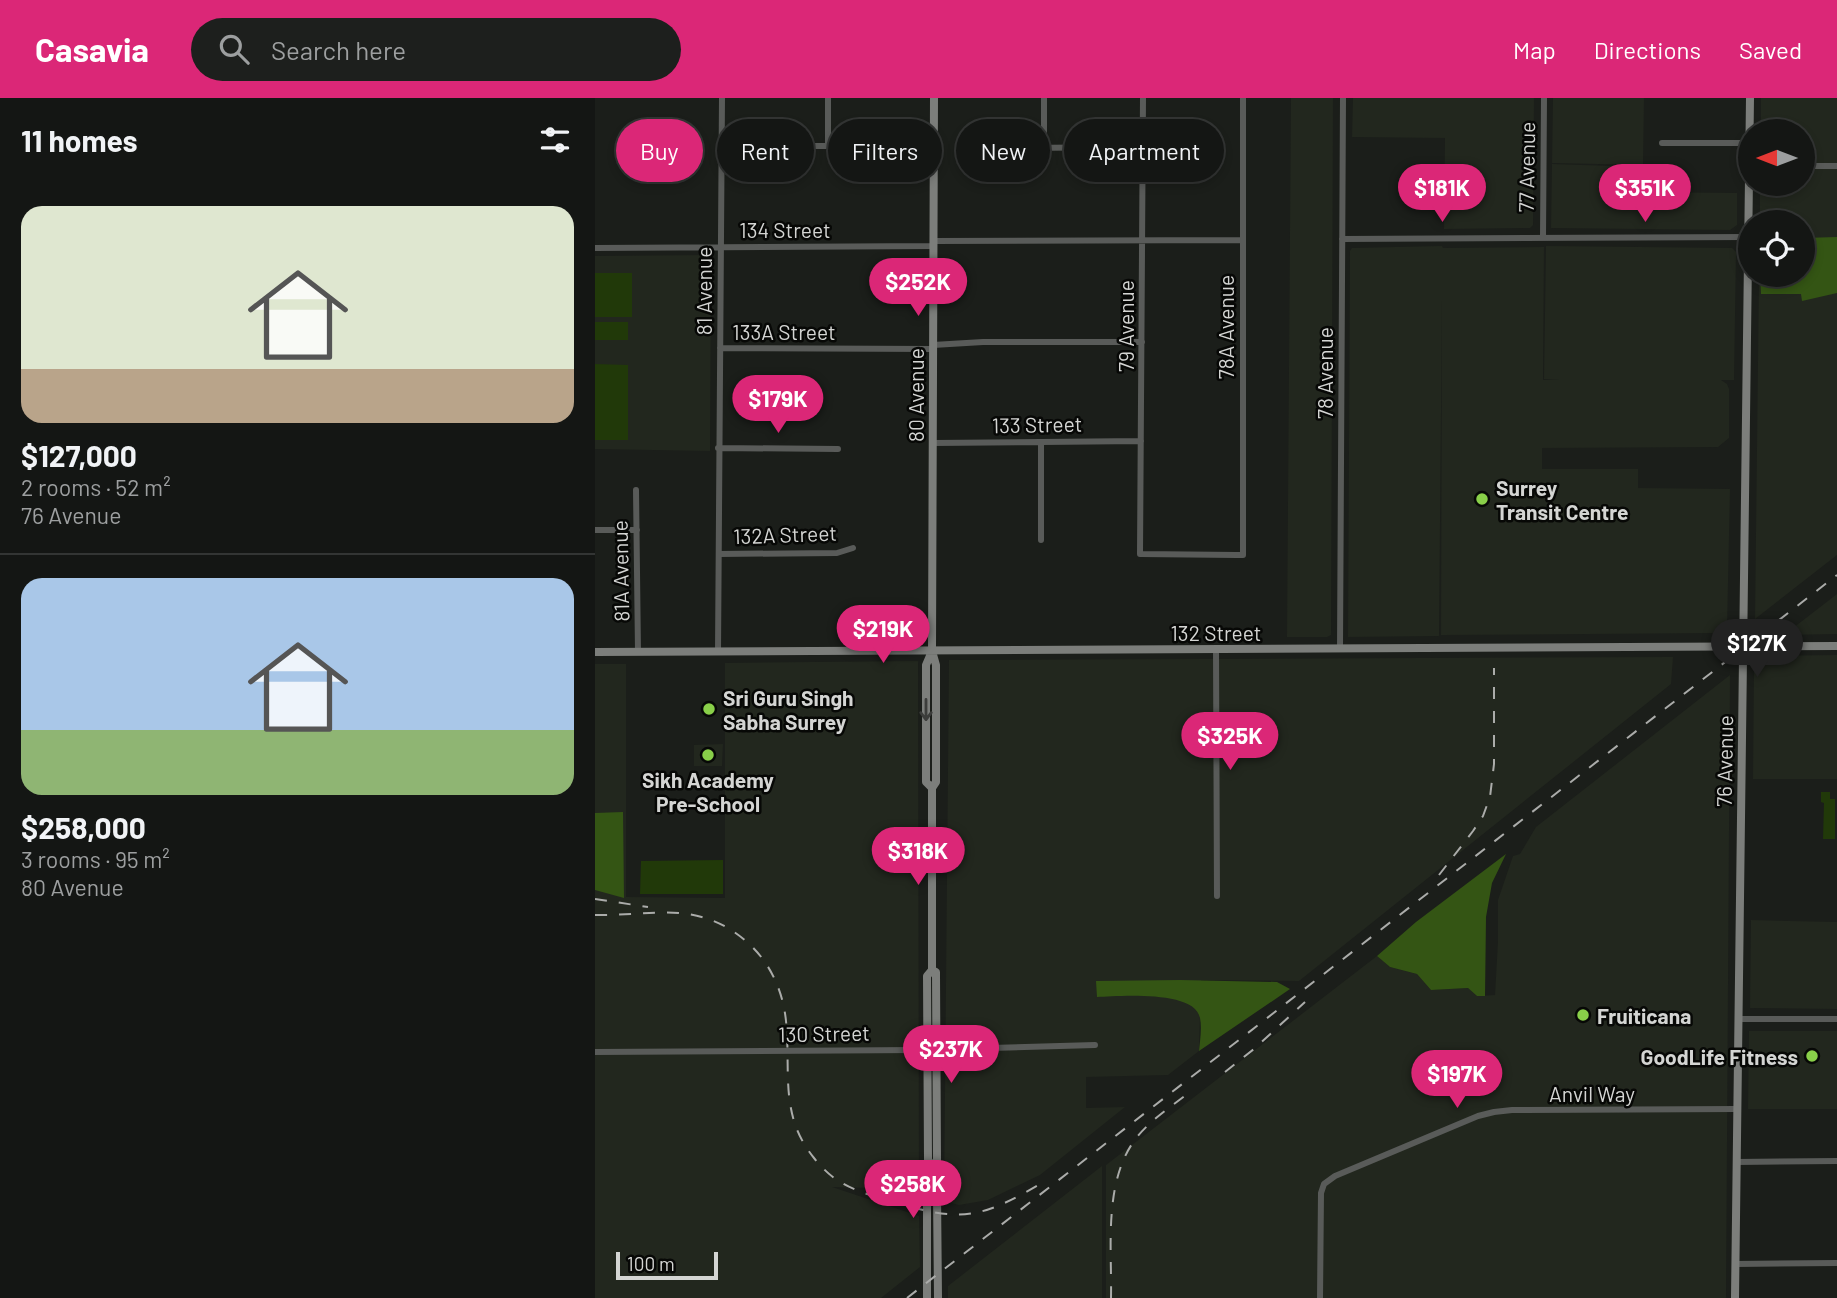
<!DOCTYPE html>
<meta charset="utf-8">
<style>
:root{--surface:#141614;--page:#1d1f1d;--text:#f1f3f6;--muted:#9d9fa0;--line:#333534;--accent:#db2777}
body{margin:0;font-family:Barlow,sans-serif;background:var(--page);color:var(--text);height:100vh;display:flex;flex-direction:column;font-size:26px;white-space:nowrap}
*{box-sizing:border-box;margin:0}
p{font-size:23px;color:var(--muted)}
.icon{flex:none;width:38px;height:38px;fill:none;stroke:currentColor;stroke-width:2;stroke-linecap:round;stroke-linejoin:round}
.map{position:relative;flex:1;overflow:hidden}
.drawer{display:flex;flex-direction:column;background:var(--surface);width:595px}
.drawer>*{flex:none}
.guide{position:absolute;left:21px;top:21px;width:665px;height:63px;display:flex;gap:14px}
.needle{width:46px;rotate:270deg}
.controls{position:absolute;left:1143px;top:21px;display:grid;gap:14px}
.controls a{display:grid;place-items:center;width:77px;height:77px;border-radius:50%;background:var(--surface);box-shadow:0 4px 10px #0003,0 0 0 2px var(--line);font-size:35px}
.scale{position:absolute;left:21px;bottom:18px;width:102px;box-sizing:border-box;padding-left:7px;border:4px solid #d4d5d3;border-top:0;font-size:19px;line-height:24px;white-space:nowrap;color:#d4d5d3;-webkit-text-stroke:5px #070806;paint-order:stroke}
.price{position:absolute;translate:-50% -60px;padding:0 16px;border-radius:24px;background:var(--accent);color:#fff;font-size:23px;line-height:46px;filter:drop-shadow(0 2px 4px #0008)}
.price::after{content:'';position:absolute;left:50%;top:42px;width:21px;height:16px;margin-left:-10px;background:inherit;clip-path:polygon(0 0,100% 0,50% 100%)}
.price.selected{background:#222;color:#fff}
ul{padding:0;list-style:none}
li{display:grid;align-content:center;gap:14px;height:371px;padding:0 21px}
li+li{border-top:2px solid var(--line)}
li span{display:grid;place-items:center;height:217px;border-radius:21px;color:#555}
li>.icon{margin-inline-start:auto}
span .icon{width:126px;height:126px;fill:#fffc;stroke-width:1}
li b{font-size:30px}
h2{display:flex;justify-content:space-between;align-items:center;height:84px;padding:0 21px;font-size:30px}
.tag{padding:0 24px;border-radius:32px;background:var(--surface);box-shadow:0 4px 10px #0003,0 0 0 2px var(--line);font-size:24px;line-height:63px}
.tag.selected{background:var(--accent);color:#fff}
header{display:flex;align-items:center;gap:42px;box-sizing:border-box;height:98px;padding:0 35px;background:var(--accent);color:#fff}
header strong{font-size:33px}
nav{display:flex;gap:38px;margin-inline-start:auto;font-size:24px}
.search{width:490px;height:63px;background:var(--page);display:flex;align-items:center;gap:18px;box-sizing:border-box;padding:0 24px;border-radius:38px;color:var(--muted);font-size:26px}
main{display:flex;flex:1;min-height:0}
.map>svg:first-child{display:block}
.built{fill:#22271e}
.green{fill:#213909}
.forest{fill:#345514}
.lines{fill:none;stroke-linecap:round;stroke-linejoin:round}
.minor{stroke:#595b59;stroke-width:6}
.secondary{stroke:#7c7e7b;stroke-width:8}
.rail{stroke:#abacaa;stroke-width:2;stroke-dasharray:12 12;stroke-linecap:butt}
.oneway{stroke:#3c3d3b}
.poi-dot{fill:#89cf49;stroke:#070806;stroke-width:2.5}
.labels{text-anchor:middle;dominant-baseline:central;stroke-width:5;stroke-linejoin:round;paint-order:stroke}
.street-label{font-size:21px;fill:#d4d5d3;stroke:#070806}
.poi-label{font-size:21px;font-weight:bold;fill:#d4d5d3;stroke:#070806;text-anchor:start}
</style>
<header>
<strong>Casavia</strong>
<div class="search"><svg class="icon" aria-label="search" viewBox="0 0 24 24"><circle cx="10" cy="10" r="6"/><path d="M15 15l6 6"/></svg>Search here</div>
<nav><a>Map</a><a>Directions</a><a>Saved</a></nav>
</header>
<main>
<section class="drawer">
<h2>11 homes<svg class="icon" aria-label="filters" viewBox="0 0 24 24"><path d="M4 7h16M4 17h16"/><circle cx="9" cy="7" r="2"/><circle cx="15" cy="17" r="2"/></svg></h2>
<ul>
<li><span style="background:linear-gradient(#dfe7d0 75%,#b9a48a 0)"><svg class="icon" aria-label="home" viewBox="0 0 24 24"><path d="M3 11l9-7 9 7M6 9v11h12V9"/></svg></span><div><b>$127,000</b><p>2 rooms · 52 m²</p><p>76 Avenue</p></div></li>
<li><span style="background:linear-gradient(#a9c7e8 70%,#8fb573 0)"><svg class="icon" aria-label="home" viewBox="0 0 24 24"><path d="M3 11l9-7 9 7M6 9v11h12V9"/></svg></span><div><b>$258,000</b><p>3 rooms · 95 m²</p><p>80 Avenue</p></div></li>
</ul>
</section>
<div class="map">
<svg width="1242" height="1200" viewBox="0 0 1242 1200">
<rect width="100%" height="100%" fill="#1b1e1a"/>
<path class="built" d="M696 0H738L736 537 732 539H692Z
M758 0H939L938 127 935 130 849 131 850 40 757 39Z
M958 0H1049L1048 67 957 65Z
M1166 0H1242V457L1160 521 1164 177H1208V124H1165V86H1208V33H1166Z
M957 66 1048 69 1049 94 1142 95V127L1135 132 956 130Z
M847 148 848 150 949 149 948 282 964 281H949L951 148 1137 150 1141 154 1139 282H1126L1132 286 1134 291V340L1123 349 947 350V371H1043V390L1135 391 1132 532 1124 535 846 537 847 199 844 538 753 539 755 153 757 150Z
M116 157 115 353 0 351V158Z
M1242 496V536L1189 537Z
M1242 557V681H1158L1159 567 1168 558Z
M1078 559 1076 586 704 883 606 882 604 953 573 977 491 979V1010L530 1009 445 1077 393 1102 364 1107 349 1103 354 562Z
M323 563 324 1104 278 1090 237 1089 324 1118 325 1169 286 1200H0V566H31V799L130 800V565Z
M1135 577 1131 1200H511V1067L782 858 795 869 822 876 836 892 873 890 882 898 900 897 903 843V802L918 758 925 756 941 729Z
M128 646 127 668H99V647Z
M1156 822 1242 824V911L1155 910Z
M1154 933H1242V1011H1153Z
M507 1068V1200H353V1188Z"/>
<path class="green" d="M0 175H37V219H0Z
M0 224H33V242H0Z
M0 266 33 267V342H0Z
M1226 694H1235V701H1240V741H1228L1229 705 1226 704Z
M128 762V796H45L46 763Z"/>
<path class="forest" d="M1242 139V195L1207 203 1206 196H1166L1165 177H1208V140Z
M28 714 29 800 0 792V715Z
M911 756 897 785 891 819 890 898H882L873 890 836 892 822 876 795 869 782 858 821 824Z
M585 882 682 884 695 891 604 953C605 943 607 930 605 920 600 892 524 898 502 899L501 883Z"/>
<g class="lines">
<path class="minor" d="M233 0V48
M449 0V50
M548 0 545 456 642 457H648V0
M1067 45H1155
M126 48H339
M424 50 548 49
M1208 68H1242
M948 139 949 0
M747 141 1153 139
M338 143 647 142
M0 150 338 148
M338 247 388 244H547
M125 250 338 251
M446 344V442
M338 345 546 343
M123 350 243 351
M41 392 43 554
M0 432H42
M124 456 242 455 258 450
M621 551 622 798
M745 551 748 0
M123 554 127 0
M1144 921H1242
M0 954 322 952 500 947
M1142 1064 1242 1063
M1140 1166 1242 1165
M725 1200 726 1095 729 1086 740 1078 883 1018 899 1014 917 1012 1142 1011"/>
<path class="secondary" d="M339 0 337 553 341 567V684L337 690V872L341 874 342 1063 338 1068V1091L342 1095 343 1200
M337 553 331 567V684L337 690
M0 554 1242 548
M337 872 332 878 333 1062 338 1068
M332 1200V1096L338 1091
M1140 1200 1155 0"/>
<path class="rail" d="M844 777 878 733 888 718 895 699 899 666V570
M0 801 53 809
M0 817C57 818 103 801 152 844 175 864 188 893 191 923 196 974 184 1017 219 1060 227 1070 236 1079 247 1085 264 1095 283 1099 302 1105 369 1125 388 1119 447 1085
M630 974 659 951 710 904
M312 1200 1242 477
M516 1200C517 1148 508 1082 542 1039 556 1022 574 1010 591 997"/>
</g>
<defs><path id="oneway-shaft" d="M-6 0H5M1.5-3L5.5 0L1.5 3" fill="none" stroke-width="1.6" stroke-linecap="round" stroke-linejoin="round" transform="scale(1.75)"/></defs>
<use class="oneway" href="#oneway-shaft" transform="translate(331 612) rotate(90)"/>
<g class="poi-dot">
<circle cx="887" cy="401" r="7"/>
<circle cx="114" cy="611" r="7"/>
<circle cx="113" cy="657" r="7"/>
<circle cx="988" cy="917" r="7"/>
<circle cx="1217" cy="958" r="7"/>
</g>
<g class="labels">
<g class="street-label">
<text transform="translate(931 69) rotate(-89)">77 Avenue</text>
<text x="190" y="131">134 Street</text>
<text transform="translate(108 193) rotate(-90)">81 Avenue</text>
<text transform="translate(530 228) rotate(-90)">79 Avenue</text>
<text transform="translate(630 229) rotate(-90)">78A Avenue</text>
<text x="189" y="233">133A Street</text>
<text transform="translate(729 275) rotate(-90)">78 Avenue</text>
<text transform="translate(320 297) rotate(-90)">80 Avenue</text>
<text transform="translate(442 326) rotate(-1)">133 Street</text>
<text transform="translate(190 436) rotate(-2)">132A Street</text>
<text transform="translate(25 473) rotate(-91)">81A Avenue</text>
<text x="621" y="534">132 Street</text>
<text transform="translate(1129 663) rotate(-89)">76 Avenue</text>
<text transform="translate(229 935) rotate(-1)">130 Street</text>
<text x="997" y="995">Anvil Way</text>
</g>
<g class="poi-label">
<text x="901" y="389">Surrey<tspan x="901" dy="24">Transit Centre</tspan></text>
<text x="128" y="599">Sri Guru Singh<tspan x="128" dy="24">Sabha Surrey</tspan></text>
<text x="113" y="681" text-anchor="middle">Sikh Academy<tspan x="113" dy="24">Pre-School</tspan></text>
<text x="1002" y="917">Fruiticana</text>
<text x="1203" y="958" text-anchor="end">GoodLife Fitness</text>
</g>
</g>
</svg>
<div class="controls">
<a><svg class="needle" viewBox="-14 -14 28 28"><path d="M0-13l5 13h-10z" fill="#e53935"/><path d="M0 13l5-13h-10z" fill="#9d9fa0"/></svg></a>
<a><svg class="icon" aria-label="locate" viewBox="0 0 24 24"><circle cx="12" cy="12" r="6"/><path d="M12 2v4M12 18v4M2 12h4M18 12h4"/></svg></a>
</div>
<div class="scale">100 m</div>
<b class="price" style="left:847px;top:126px">$181K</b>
<b class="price" style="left:1050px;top:126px">$351K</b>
<b class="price" style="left:323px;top:220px">$252K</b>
<b class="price" style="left:183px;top:337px">$179K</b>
<b class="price" style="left:288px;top:567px">$219K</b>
<b class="price selected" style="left:1162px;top:581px">$127K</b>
<b class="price" style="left:635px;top:674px">$325K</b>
<b class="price" style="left:323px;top:789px">$318K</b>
<b class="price" style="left:356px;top:987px">$237K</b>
<b class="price" style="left:862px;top:1012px">$197K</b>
<b class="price" style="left:318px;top:1122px">$258K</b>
<div class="guide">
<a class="tag selected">Buy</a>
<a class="tag">Rent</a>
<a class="tag">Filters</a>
<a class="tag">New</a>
<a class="tag">Apartment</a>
</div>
</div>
</main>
